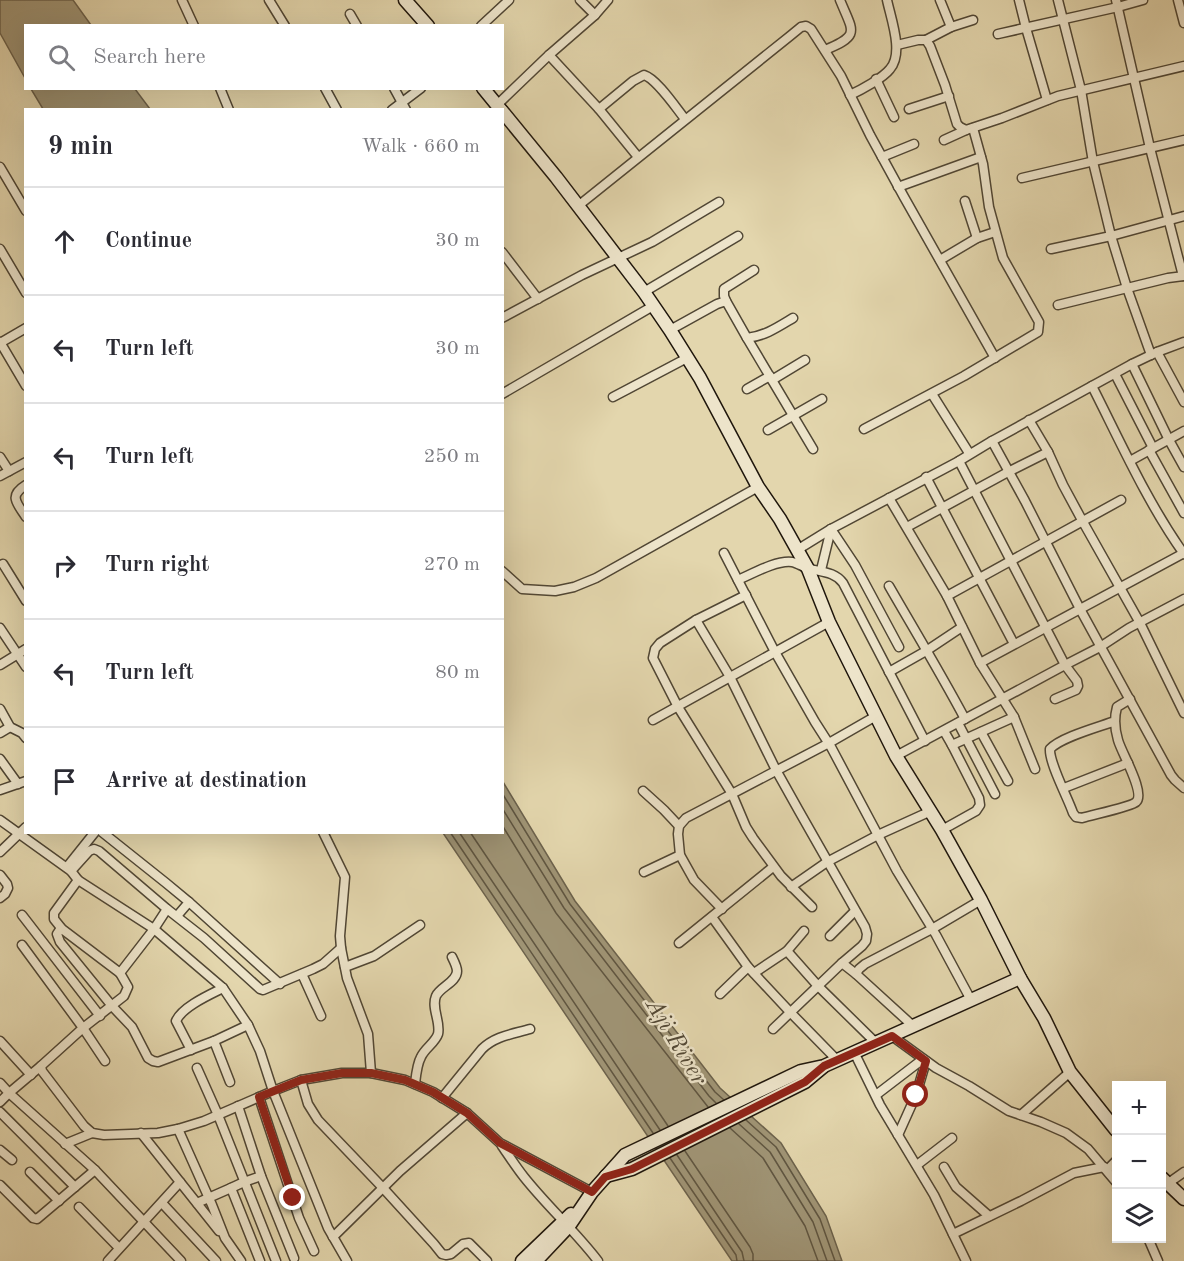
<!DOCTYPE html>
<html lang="en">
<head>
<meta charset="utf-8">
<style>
	body { margin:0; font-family:"Old Standard TT",serif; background:#f7f7f7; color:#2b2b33 }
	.controls { position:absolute; right:18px; bottom:18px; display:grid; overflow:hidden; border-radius:0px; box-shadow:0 6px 24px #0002 }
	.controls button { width:54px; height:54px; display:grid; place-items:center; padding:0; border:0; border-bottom:2px solid #e1e1e2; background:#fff; color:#2b2b33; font:30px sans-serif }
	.stop { position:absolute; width:18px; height:18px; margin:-14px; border:4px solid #8f2418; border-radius:50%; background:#fff }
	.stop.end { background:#8f2418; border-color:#fff; box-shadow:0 2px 6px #0008 }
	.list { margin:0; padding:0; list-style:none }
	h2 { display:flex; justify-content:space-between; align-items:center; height:78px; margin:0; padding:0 24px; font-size:26px }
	h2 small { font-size:20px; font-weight:400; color:#7c7c81 }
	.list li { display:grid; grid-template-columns:39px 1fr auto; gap:18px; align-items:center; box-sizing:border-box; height:108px; padding:0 24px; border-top:2px solid #e1e1e2 }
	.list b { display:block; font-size:22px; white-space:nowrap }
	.list em { font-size:20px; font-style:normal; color:#7c7c81 }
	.icon { flex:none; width:33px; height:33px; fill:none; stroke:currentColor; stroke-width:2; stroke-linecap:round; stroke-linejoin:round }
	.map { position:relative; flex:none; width:1184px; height:1261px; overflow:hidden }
	.search { position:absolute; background:#fff; box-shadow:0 6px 24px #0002; left:24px; top:24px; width:480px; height:66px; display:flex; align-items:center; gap:15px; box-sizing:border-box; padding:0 21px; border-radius:0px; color:#7c7c81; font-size:22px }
	.panel { position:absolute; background:#fff; box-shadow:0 6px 24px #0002; left:24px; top:108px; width:480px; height:726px; border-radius:0px }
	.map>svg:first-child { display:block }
	.water { fill:#a09576; stroke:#6c624c; stroke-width:1.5 }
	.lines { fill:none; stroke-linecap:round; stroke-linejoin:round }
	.shore { stroke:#605641; stroke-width:1.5 }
	.street-casing { stroke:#504634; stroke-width:11 }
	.secondary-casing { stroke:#1f160c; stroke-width:15 }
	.street { stroke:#ede4ca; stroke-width:8 }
	.secondary { stroke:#ede4ca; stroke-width:12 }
	.route { stroke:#8f2418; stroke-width:8 }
	.labels { text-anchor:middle; stroke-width:5; stroke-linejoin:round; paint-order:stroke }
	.water-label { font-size:24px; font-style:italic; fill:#534936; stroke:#ede4ca }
</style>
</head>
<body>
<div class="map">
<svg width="1184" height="1261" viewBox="0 0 1184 1261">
	<rect width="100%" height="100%" fill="#e3d6ad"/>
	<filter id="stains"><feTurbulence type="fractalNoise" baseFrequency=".00333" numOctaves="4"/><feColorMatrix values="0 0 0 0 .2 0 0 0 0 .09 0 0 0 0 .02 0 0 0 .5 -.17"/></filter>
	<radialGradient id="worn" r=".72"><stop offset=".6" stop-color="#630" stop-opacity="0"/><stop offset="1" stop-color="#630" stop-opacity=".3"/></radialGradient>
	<!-- water -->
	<g class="water">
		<polygon points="0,0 73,0 91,25 26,26 25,78 0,33"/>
		<polygon points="31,89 135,89 150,109 43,109"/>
		<polygon points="503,782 575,901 720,1088 781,1143 826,1216 842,1261 732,1261 443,833 502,832"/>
	</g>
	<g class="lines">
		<!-- shore -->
		<g class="shore">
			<polyline points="502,793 570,904 715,1092 724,1100"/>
			<polyline points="502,808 564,908 709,1096 716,1103"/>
			<polyline points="502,825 556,913 708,1107"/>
			<polyline points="450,832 653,1133"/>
			<polyline points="459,832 660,1130"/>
			<polyline points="470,832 668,1126"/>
			<polyline points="746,1120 776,1147 820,1219 835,1261"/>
			<polyline points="739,1124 770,1152 813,1222 827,1261"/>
			<polyline points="730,1128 763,1158 805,1226 818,1261"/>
			<polyline points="685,1151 750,1247 753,1254 753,1261"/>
			<polyline points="677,1155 742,1252 744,1261"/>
			<polyline points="670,1158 736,1255 737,1261"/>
		</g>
		<!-- street casing -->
		<g class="street-casing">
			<g id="street">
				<polyline points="182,0 194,26"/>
				<polyline points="269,0 285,26"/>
				<polyline points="580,0 595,15"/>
				<polyline points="1019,0 1026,28 1047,100"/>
				<polyline points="1058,0 1081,90 1093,162 1111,236 1127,288 1151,355"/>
				<polyline points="1116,0 1150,148 1183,276"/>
				<polyline points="1178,0 1184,23"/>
				<polyline points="350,14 357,26"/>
				<polyline points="481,26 509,0"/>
				<polyline points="951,27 973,20"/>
				<polyline points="998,34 1118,7 1143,0"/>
				<polyline points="926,40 951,27 940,0"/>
				<polyline points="897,45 918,40 926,40 930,46 945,85 957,124 960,127 966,130 1002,118 1058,96 1184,66"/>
				<path d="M 825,50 C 861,35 853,32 840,0"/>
				<polyline points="549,55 599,109 638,157"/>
				<polyline points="876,79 894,117"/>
				<polyline points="220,88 229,110"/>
				<polyline points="325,88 337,110"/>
				<polyline points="394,88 406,110"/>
				<path d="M 850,95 C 861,90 883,78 890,69 C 904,53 891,19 887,0"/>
				<polyline points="497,105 549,55 595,15 608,0"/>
				<path d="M 599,109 L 633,81 L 644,75 C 657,79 676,108 685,119"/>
				<polyline points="909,109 949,96"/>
				<polyline points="392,110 421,88"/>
				<polyline points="944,140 966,130"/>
				<polyline points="882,157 914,144"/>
				<polyline points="0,167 26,211"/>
				<polyline points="1022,178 1184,140"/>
				<polyline points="898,187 981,157"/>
				<polyline points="965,201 977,238"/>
				<polyline points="578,206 790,36 801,27 806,26 811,29 841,76 870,135 904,197 995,358"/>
				<polyline points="0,249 26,293"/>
				<polyline points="1051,249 1111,236 1184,216"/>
				<polyline points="502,252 538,299"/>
				<polyline points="940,260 977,238 995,232"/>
				<polyline points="644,292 738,236"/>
				<polyline points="726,301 724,296 724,289 754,270"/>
				<polyline points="1058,305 1168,278 1184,276"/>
				<polyline points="502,318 582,275 652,242 719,202"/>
				<path d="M 670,330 L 717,304 L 726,301 L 747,338 C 765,336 778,327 793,318"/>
				<polyline points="747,338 813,449"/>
				<polyline points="0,342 26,386"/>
				<polyline points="0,343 26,328"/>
				<polyline points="1157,352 1184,402"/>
				<polyline points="1132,364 1169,440 1184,467"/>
				<polyline points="1115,374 1153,448"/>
				<polyline points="772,380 805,360"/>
				<path d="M 1092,386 C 1121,443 1147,502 1184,554"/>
				<polyline points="747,389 770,376"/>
				<polyline points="502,394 653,306"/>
				<polyline points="932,394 969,453"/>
				<polyline points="613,397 687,358"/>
				<polyline points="1029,420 1048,452 1063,485 1083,522 1140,623 1184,713"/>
				<polyline points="864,429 964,376 1038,332 1039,322 1003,258 989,207 983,164 973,128"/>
				<polyline points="768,430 822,399"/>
				<polyline points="992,441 1025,501 1080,609 1171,775 1175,780 1184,788"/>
				<polyline points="1149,450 1184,513"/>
				<polyline points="0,457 9,471"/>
				<polyline points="959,461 1065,665 1077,681 1078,686 1076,690 1055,699"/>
				<polyline points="1130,461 1184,431"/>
				<polyline points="0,476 26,462"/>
				<polyline points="926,477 1014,644"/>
				<path d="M 26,485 C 8,496 17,503 26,517"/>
				<polyline points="889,498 947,596 980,663 1014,717 1035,769"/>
				<polyline points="907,527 1008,472 1048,452"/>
				<polyline points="831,529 855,565 899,647"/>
				<polyline points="797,550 831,529 959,461 992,441 1132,364 1157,352 1184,342"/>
				<polyline points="724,553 775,652 815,722 831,747 897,871 936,935 971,1000"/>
				<polyline points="3,564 26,601"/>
				<polyline points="821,570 831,529"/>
				<polyline points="502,571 522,589 555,591 574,587 596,578 758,487"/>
				<path d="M 738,580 C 752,574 776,560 792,562 C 798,563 804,568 810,569 C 822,572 835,572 843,583 L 925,741"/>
				<path d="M 889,586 C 915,631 941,674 965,719"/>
				<polyline points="746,595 696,620 660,643 655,649 653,658 678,707 732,794 746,827 753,838 781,876 812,907"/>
				<polyline points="947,596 1121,500"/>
				<polyline points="696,620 730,677 776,770 799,811 865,927 867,934 866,941 862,946 842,963 773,1029"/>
				<polyline points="0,628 26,667"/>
				<polyline points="980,663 1184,553"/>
				<polyline points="0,665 26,649"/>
				<polyline points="889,672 926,651 962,627"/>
				<polyline points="0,709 10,727 22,733 26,738"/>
				<polyline points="653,720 829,622"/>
				<path d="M 1115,721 C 1099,727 1061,737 1050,749 C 1049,763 1068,798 1073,813 L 1076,817 L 1082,818 C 1091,815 1131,807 1136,802 C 1146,793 1121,752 1118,740 C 1115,730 1114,718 1117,707 L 1130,699"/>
				<polyline points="958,723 995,794"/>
				<polyline points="981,732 1008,781"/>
				<polyline points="0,733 10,727"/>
				<polyline points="952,745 1014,717"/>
				<polyline points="896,756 1065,665 1100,647 1129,628 1184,599"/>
				<polyline points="0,759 18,784"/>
				<polyline points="1064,788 1128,763"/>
				<polyline points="0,790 26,781"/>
				<polyline points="643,791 664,810 679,826"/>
				<polyline points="0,820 71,871 78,880 154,929 223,988 248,1025 260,1051 273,1091 328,1228 347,1261"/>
				<polyline points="942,830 976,811 980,805 979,798 952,745 944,731"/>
				<polyline points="102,832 166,883 189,902 177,916"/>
				<polyline points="323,832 345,877 340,936 341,948 347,978 368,1034 371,1073"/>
				<polyline points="0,852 26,827"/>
				<polyline points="67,867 95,832"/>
				<polyline points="71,871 89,851 94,849 99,851 167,909 204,938 260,989 263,990 313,969 323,964 341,948"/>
				<polyline points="644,872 680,855"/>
				<polyline points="0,875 7,884 8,888 5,894 0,898"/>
				<polyline points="78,880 54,913 54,919 62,929 120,973"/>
				<polyline points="791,887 827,862 878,835 931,811"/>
				<polyline points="189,902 280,984"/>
				<polyline points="167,909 154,929 120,973 128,987 124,996 83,1028 41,1066 42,1071 84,1126 92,1133 104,1135 158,1133 178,1129 204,1121 273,1091 301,1080 342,1073 371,1073 405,1080 433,1092 467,1113 500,1143 592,1192"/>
				<polyline points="722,909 694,880 680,855 678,834 679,826 686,818 829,743 876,716"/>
				<polyline points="22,915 100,1016"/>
				<polyline points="712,917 748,967 790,1012 837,1060"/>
				<polyline points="61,928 57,934 60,942 112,1006 132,1027 148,1058 153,1061 158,1062 214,1041"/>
				<polyline points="830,936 855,911"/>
				<polyline points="679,943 773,867"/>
				<polyline points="22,945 83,1028 105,1061"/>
				<polyline points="787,951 818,986 876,1043"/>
				<polyline points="842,963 856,974"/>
				<polyline points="345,967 374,956 420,925"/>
				<polyline points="754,973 787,951 804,931"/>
				<polyline points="302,974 321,1016"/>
				<polyline points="720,994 748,967"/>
				<polyline points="913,1026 856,974 859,969 865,964 932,929 981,900"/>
				<polyline points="892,1036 936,1068 969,1086 1009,1111 1041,1122 1066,1133 1088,1149 1116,1182"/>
				<polyline points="0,1041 31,1075"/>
				<path d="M 191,1050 L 176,1021 C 182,1007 209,995 223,988"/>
				<polyline points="854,1052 880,1105 934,1195 966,1261"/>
				<polyline points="41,1066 9,1093 95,1170 181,1261"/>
				<polyline points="197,1068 218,1115 276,1261"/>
				<polyline points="301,1080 308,1104 318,1120 383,1188 434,1244 442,1254 446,1255 451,1254 463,1244 469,1243 487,1261"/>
				<polyline points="230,1082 214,1041 248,1025"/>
				<polyline points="0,1083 9,1093 0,1102"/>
				<path d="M 415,1084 C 416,1075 417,1064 421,1057 C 425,1048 435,1043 438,1034 C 441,1022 431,1008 436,996 C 440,987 457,982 457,971 C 457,967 454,961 452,957"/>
				<polyline points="876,1095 923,1059"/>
				<polyline points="259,1097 299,1218 314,1251"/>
				<path d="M 442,1098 L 482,1049 C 495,1036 513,1034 530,1029"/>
				<polyline points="238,1106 261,1176 294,1258"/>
				<polyline points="0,1112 75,1187"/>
				<polyline points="1021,1115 1070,1072"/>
				<polyline points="178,1129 212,1205 225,1238 241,1261"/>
				<polyline points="898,1135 916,1095 926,1061"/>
				<polyline points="65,1144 92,1133"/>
				<path d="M 502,1146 C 509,1156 516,1167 524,1177 C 547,1206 575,1231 598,1261"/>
				<polyline points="0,1150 12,1160"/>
				<polyline points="917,1165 952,1138"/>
				<polyline points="944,1167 956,1187 989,1216"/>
				<polyline points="1107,1170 1116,1161"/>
				<polyline points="30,1172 59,1201"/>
				<polyline points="180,1182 219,1231"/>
				<polyline points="1167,1184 1184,1172"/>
				<polyline points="0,1185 33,1218 37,1219 95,1170"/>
				<polyline points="162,1203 216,1261"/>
				<polyline points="197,1203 231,1188"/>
				<polyline points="79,1207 119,1248"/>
				<polyline points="953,1234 1021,1201 1074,1173 1104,1167"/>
				<polyline points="333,1237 400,1171 467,1113"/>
				<polyline points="1148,1238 1158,1261"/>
				<polyline points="108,1261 180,1182 141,1133"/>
				<polyline points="260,1261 231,1188 244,1182 261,1176"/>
			</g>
		</g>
		<!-- secondary casing -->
		<g class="secondary-casing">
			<g id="secondary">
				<polyline points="405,0 428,26"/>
				<polyline points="483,88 501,110"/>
				<polyline points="502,111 556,177 644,292 670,330 700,378 758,487 780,519 808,569 829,622 896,756 942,830 981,900 1020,978 1044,1018 1070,1072 1116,1130"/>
				<polyline points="606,1176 632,1169 805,1082 823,1067"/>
				<polyline points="1162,1178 1184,1199"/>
				<polyline points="522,1261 571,1214"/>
				<polyline points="536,1261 569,1226 592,1192 625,1155 801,1071 824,1066 1020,978"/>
			</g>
		</g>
		<!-- street -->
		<use href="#street" class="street"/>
		<!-- secondary -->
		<use href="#secondary" class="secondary"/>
	</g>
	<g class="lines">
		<!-- route -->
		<polyline class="route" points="293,1198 259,1097 301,1080 342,1073 371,1073 405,1080 433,1092 467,1113 500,1143 592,1192 605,1177 632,1169 805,1082 824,1066 892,1036 926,1061 916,1095"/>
	</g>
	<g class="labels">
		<!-- water labels -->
		<g class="water-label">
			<text transform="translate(677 1041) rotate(59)" y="8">Aji River</text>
		</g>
	</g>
	<rect width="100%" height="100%" filter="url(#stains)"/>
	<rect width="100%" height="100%" fill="url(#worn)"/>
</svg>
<div class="controls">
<button>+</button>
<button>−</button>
<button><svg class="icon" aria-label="layers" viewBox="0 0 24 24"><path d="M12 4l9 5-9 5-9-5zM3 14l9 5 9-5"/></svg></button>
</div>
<div class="stop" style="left:916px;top:1095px"></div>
<div class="stop end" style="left:293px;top:1198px"></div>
<div class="search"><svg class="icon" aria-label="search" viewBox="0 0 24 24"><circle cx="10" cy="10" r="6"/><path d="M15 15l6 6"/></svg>Search here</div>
<section class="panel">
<h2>9 min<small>Walk · 660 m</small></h2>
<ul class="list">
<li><svg class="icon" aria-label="ahead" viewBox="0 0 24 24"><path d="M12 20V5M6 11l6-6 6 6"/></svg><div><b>Continue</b></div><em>30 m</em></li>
<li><svg class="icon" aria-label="left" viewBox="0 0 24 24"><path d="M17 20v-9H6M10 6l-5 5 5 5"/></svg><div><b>Turn left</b></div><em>30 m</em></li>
<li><svg class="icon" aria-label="left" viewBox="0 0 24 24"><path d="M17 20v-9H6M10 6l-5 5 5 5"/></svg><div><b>Turn left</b></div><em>250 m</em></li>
<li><svg class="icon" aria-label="right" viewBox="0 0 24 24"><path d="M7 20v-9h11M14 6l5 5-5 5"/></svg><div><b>Turn right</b></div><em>270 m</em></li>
<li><svg class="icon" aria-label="left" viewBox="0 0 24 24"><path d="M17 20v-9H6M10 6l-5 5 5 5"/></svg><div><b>Turn left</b></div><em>80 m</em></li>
<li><svg class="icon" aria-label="arrive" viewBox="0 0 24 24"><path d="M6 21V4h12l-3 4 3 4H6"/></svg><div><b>Arrive at destination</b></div></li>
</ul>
</section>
</div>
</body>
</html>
